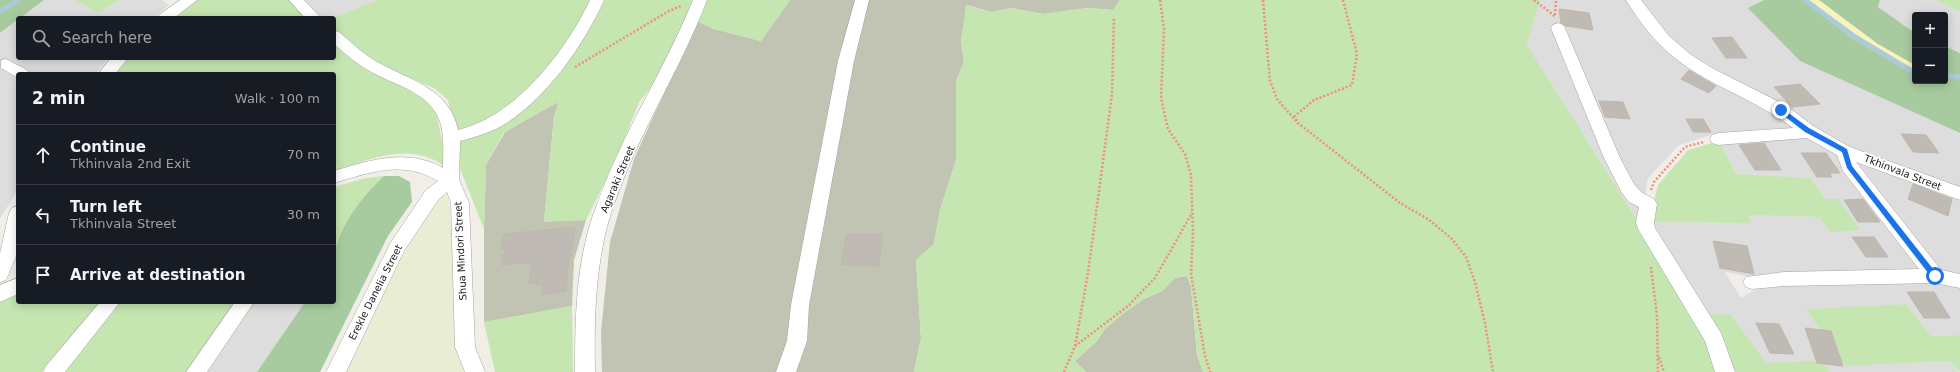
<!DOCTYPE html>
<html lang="en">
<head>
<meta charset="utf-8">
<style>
	body { margin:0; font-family:"DejaVu Sans",sans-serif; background:#242831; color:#f1f3f6 }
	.controls { position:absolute; right:12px; top:12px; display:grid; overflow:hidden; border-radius:4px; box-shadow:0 2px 10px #0003 }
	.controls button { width:36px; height:36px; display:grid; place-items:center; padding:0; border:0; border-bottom:1px solid #363941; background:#171b24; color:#f1f3f6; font:20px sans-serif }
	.stop { position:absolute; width:12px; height:12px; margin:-9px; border:3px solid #1a73e8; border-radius:50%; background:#fff }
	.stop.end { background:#1a73e8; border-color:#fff; box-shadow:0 1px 4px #0008 }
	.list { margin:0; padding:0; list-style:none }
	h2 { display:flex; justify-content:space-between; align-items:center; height:52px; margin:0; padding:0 16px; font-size:17px }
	h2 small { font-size:13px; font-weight:400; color:#9ea1a6 }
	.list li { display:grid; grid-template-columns:26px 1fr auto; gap:12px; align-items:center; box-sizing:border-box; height:60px; padding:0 16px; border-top:1px solid #363941 }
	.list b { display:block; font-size:15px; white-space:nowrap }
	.list p { margin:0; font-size:13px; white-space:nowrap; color:#9ea1a6 }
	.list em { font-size:13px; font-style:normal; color:#9ea1a6 }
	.icon { flex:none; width:22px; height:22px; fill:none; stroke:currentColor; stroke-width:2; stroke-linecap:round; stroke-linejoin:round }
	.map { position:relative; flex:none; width:1960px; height:372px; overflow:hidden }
	.search { position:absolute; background:#171b24; box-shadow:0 2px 10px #0003; left:16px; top:16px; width:320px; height:44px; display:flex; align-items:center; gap:10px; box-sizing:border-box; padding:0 14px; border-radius:4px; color:#9ea1a6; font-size:15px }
	.panel { position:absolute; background:#171b24; box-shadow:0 2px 10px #0003; left:16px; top:72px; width:320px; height:232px; border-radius:4px }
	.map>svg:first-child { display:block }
	.residential { fill:#dedddd }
	.construction { fill:#c2c4b3 }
	.farmland { fill:#e8edd4 }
	.grass { fill:#c5e5b1 }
	.forest { fill:#a7cb9f }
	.sand { fill:#f9f3bb }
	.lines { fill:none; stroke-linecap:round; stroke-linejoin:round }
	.stream { stroke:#abcada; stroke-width:5 }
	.building { fill:#c0bab4; stroke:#c0b6aa }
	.minor-casing { stroke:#a4a4a4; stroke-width:1 }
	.path { stroke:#ef9178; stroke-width:2.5; stroke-dasharray:2 2; stroke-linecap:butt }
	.minor { fill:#fff; fill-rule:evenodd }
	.route { fill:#1a73e8 }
	.labels { text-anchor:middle; stroke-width:4; stroke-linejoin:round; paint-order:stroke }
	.street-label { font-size:10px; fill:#202020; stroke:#fff }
</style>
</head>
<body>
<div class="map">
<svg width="1960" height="372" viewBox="0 0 1960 372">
	<rect width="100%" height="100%" fill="#f0eee7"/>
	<!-- residential -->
	<g class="residential">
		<polygon points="44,0 74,0 98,13 120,0 162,0 169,5 154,18 20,18"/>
		<polygon points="303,0 377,0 332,18 321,18"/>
		<polygon points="1540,0 1630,0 1662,42 1783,115 1796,131 1714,134 1679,145 1648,178 1645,195 1643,228 1527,45"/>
		<polygon points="1638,0 1764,0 1749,8 1800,61 1960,133 1960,191 1848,148 1706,68 1670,41"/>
		<polygon points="1880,0 1936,0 1960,12 1960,53 1945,46 1945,15 1915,15 1915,33 1878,7"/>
		<polygon points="18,20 18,58 108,58 95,74 18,74 18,189 0,219 0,33"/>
		<polygon points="1809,135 1836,151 1925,272 1757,278 1725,272 1741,298 1765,284 1925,280 1960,286 1960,335 1931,336 1906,304 1806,309 1845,366 1950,361 1959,372 1829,372 1823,360 1766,363 1731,314 1704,315 1649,222 1751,223 1749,215 1819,217 1830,232 1825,199 1811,178 1736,174 1719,141"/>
		<polygon points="1860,159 1960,199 1960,279 1940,273 1859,166"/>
		<polygon points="256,302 305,302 257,372 205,372"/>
	</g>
	<!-- construction -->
	<g class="construction">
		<polygon points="790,0 1120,0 1113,10 1088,8 1043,14 1011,8 992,12 967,5 961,41 964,62 956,81 956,160 940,210 934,244 916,260 921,338 914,372 602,372 601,332 610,242 634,159 697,21 714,29 761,41"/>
		<polygon points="559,101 554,117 544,221 586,220 574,260 572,306 484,322 484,229 486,165 505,132"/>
		<polygon points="1187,276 1191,287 1197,355 1203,372 1086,372 1075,361 1097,341 1104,330 1121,315 1144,299 1162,291 1175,278"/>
	</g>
	<!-- farmland -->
	<polygon class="farmland" points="443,193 448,198 451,227 457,346 463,372 342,372 426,212"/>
	<!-- grass -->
	<g class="grass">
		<polygon points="74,0 120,0 98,13"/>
		<polygon points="198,0 288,0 307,18 172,18"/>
		<polygon points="377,0 692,0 672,52 660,76 639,102 616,160 586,220 544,222 554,117 559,102 504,132 486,165 484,229 461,171 448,100 434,88 373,63 334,30 334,18 332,18"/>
		<polygon points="706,0 790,0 761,41 714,29 697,21"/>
		<polygon points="1120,0 1540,0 1527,45 1700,319 1722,372 1203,372 1197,355 1191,287 1187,276 1175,278 1162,291 1144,299 1121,315 1104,330 1097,341 1075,361 1086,372 914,372 921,338 916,260 934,244 940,210 956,160 956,81 964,62 961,41 966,5 992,12 1011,8 1043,14 1088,8 1113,10"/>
		<polygon points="1936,0 1960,0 1960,12"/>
		<path d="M 334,43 L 366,69 L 408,86 L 435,107 L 448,169 C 443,165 437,161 432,159 C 400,145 364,161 334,172 L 334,74 L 112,74 L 126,58 L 334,58 Z"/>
		<polygon points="1719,141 1736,174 1811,178 1825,199 1838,199 1860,230 1830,232 1819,217 1749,215 1751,223 1649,222 1658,185 1688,150"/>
		<polygon points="384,176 373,187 334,258 334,187 366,178"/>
		<polygon points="18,292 18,302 256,302 205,372 0,372 0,302"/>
		<polygon points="1906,304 1931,336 1960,335 1960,372 1950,361 1845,366 1806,309"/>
		<polygon points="572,306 573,372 495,372 484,322"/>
		<polygon points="1731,314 1766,363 1823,360 1829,372 1728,372 1704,315"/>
	</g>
	<!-- forest -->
	<g class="forest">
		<polygon points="0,0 44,0 0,33"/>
		<polygon points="1764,0 1880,0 1878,7 1915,33 1915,81 1945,81 1945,46 1960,53 1960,133 1800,61 1748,8"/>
		<path d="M 384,176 L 399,176 L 410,182 L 412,202 L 388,236 L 320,372 L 257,372 L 305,302 L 334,302 C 334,288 333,273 334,259 C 337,228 362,197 384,176 Z"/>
	</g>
	<!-- sand -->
	<polygon class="sand" points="1803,0 1819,0 1878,44 1915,65 1915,75 1852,38"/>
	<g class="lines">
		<!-- stream -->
		<g class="stream">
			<polyline points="1805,0 1855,37 1915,73"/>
			<polyline points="0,11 18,0"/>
			<polyline points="1945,76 1960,77"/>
		</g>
	</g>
	<!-- building -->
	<g class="building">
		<polygon points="1559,9 1589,13 1593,30 1566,26 1561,23"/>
		<polygon points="1732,37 1747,58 1726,58 1712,38"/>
		<polygon points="1689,70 1707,81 1716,86 1709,93 1681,79"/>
		<polygon points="1800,84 1820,104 1792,107 1774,87"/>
		<polygon points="1599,101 1623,102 1630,119 1605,117"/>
		<polygon points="1686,119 1703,119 1711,132 1693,132"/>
		<polygon points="1901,134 1926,135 1939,153 1913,152"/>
		<polygon points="1764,143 1781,170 1755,170 1739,145"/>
		<polygon points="1801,153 1826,153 1840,173 1829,173 1832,177 1817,177"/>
		<polygon points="1913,184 1952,199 1948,216 1908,199"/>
		<polygon points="1863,199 1880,222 1858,222 1844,200"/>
		<polygon points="575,227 571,256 569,256 566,291 542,295 543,285 536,285 537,282 529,283 532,262 502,265 505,248 501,249 504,234"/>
		<polygon points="846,234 882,234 879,266 842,265"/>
		<polygon points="1852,237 1874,237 1888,257 1866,257"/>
		<polygon points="1713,241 1747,246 1754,274 1720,268"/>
		<polygon points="1907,292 1934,292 1950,318 1924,318"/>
		<polygon points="1756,323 1779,324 1794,354 1770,353"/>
		<polygon points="1805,328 1831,331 1843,366 1817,363"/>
	</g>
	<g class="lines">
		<!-- minor casing -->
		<g class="minor-casing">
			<g id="minor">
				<polygon points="180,0 197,0 174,18 157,18 159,15"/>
				<polygon points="289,0 304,0 321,18 305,18"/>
				<path d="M 590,0 L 604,0 C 585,43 548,96 508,122 C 493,132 476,137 460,141 L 459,180 L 469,203 L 475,347 L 485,372 L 465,372 L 455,347 L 451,203 L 447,192 L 438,200 L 404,251 L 346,372 L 326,372 L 391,242 L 426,190 L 438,181 C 403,160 371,172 334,183 L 334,171 C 370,160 408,148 443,168 C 443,152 445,134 439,119 C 428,91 391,84 368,70 C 355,63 345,53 334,44 L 334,31 L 339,32 C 352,43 364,55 379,63 C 410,80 450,89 458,130 C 515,117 566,51 590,0 Z"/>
				<path d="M 693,0 L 707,0 C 680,71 637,135 613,207 C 595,260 594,317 595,372 L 575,372 C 575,317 576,259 596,207 C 621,135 664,71 693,0 Z"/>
				<polygon points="855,0 869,0 854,61 809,305 807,341 796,372 776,372 787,341 791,305 838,61"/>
				<path d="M 1626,0 L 1641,0 L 1669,36 L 1690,54 L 1712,68 L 1787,106 L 1813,126 L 1850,147 L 1960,187 L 1960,200 L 1856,162 L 1941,270 L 1960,274 L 1960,288 L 1935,283 L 1784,286 L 1752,289 L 1746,287 L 1743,282 L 1746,277 L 1784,272 L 1919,269 L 1843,171 L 1837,155 L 1807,138 L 1718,145 L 1712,143 L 1710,139 L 1712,135 L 1718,133 L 1793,128 C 1758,101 1715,88 1680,62 C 1658,46 1640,23 1626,0 Z"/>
				<polygon points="1558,23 1563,25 1565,28 1620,158 1634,184 1641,192 1654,199 1657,204 1654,222 1655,228 1721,333 1735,372 1715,372 1705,341 1638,229 1636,222 1639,207 1629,202 1622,193 1604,158 1551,28 1553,25"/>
				<polygon points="111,58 128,58 115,74 98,74"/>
				<polygon points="6,59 27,70 30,74 18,74 18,78 1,68 1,60"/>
				<polygon points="18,206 18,252 6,280 0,282 0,253 9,213 12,208"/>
				<polygon points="18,278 18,294 0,302 0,285"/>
				<polygon points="100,302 120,302 65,372 43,372 46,366"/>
				<polygon points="235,302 254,302 207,372 186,372"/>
			</g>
		</g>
		<!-- path -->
		<g class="path">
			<polyline points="1160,0 1164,29 1161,98 1168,129 1185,154 1191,175 1193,231 1191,274 1205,356 1210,372"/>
			<polyline points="1263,0 1270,81 1277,99 1296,121"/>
			<polyline points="1343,0 1357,54 1352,85 1314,100 1295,116 1298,123 1400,203 1428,219 1452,239 1466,257 1475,282 1485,323 1493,372"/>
			<polyline points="1534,0 1556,17"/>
			<polyline points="1555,15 1556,0"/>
			<polyline points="575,67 669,11 681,6"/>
			<polyline points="1651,190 1654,182 1685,147 1704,142"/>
			<polyline points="1651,267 1657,316 1658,372"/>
			<polyline points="1075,346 1088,273 1112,94 1114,17"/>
			<polyline points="1659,357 1664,372"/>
			<polyline points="1064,372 1075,346 1128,306 1155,278 1192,213"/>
		</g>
		<!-- minor -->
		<use href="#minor" class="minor"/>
	</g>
	<!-- route -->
	<polygon class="route" points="1779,109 1783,109 1809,128 1847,149 1852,166 1937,274 1937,278 1932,278 1847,168 1842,152 1805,132 1779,112"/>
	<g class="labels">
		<!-- street labels -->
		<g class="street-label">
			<text transform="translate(1903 172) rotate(21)" y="4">Tkhinvala Street</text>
			<text transform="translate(617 179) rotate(-67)" y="4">Agaraki Street</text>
			<text transform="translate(460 251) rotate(-93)" y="4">Shua Mindori Street</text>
			<text transform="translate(375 292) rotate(-63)" y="4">Erekle Danelia Street</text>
		</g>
	</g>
</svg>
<div class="controls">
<button>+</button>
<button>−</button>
</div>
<div class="stop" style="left:1935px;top:276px"></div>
<div class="stop end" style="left:1781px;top:110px"></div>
<div class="search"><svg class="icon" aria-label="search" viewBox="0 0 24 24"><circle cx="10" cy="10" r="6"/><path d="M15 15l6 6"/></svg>Search here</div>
<section class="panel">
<h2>2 min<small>Walk · 100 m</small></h2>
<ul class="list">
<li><svg class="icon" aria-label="ahead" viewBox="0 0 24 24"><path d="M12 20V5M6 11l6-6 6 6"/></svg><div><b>Continue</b><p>Tkhinvala 2nd Exit</p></div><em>70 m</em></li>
<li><svg class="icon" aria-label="left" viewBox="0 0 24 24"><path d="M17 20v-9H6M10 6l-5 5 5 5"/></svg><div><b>Turn left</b><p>Tkhinvala Street</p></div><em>30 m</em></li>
<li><svg class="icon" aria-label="arrive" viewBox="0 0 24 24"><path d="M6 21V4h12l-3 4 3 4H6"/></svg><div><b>Arrive at destination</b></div></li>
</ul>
</section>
</div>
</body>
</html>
